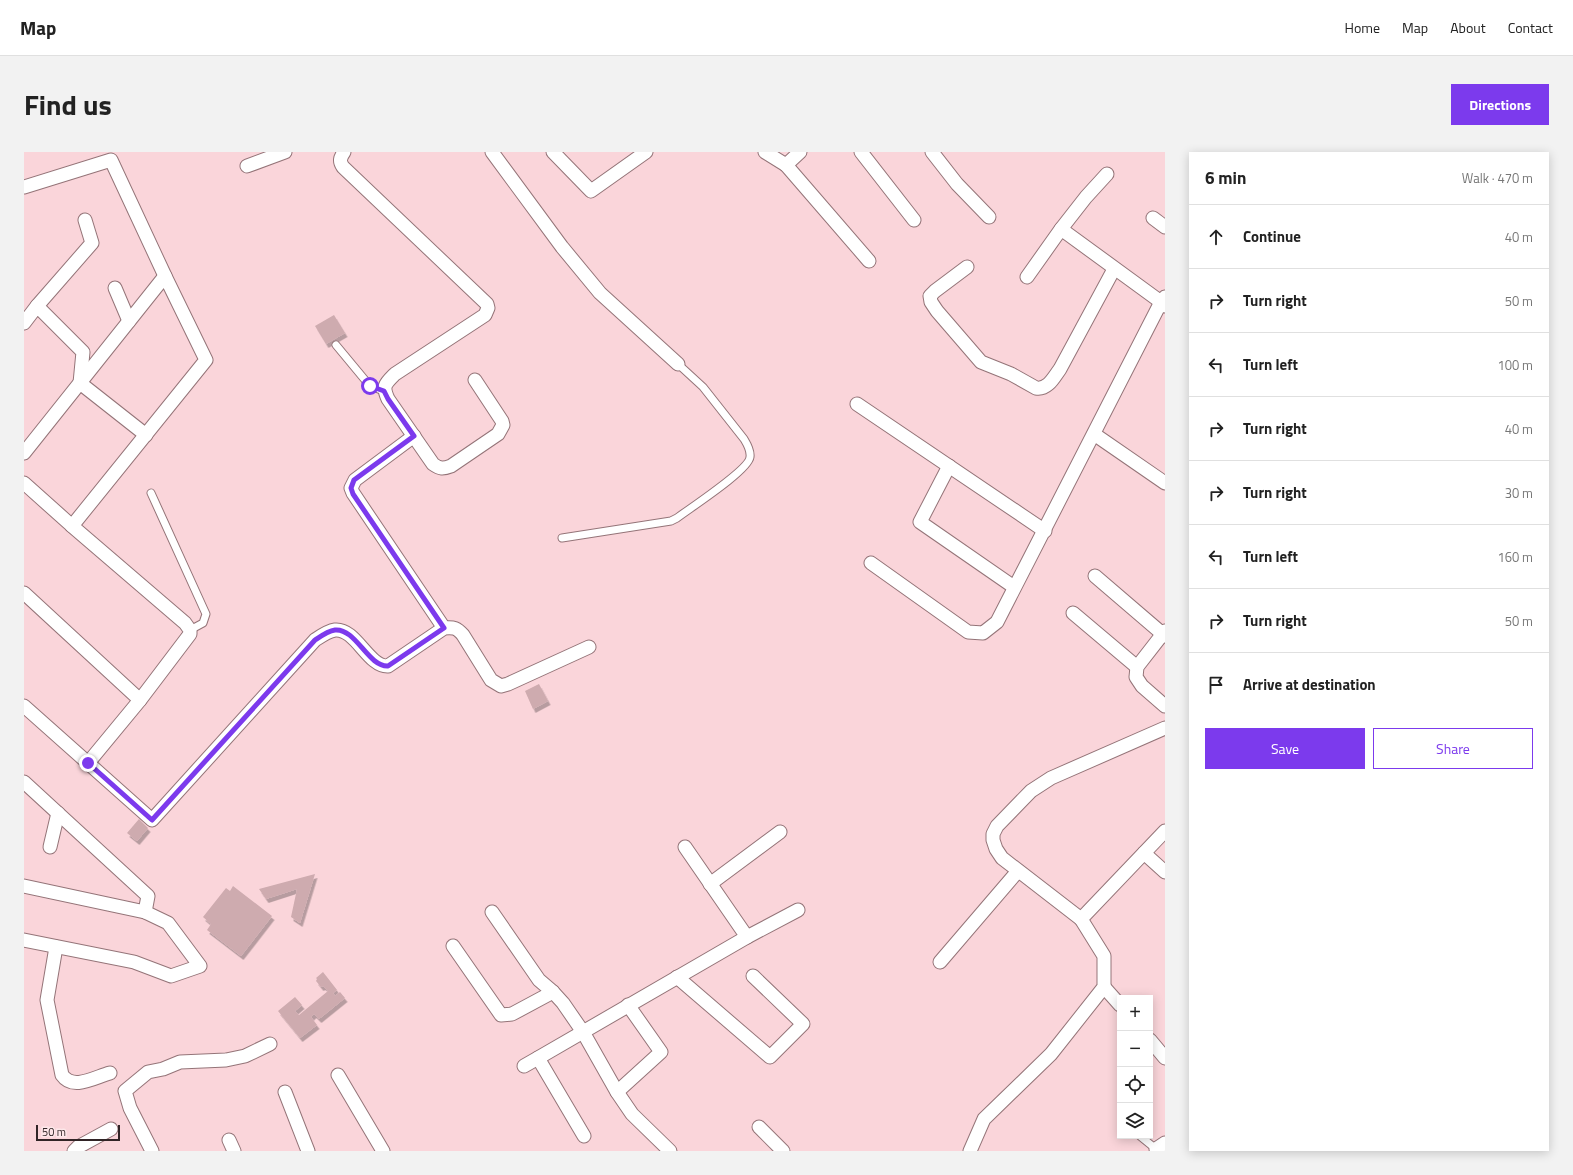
<!DOCTYPE html>
<html lang="en">
<head>
<meta charset="utf-8">
<style>
	body { margin:0; font-family:"Titillium Web",sans-serif; background:#f2f2f2; color:#222 }
	.controls { position:absolute; right:12px; bottom:12px; display:grid; overflow:hidden; border-radius:0px; box-shadow:0 2px 10px #0003 }
	.controls button { width:36px; height:36px; display:grid; place-items:center; padding:0; border:0; border-bottom:1px solid #e0e0e0; background:#fff; color:#222; font:20px sans-serif }
	.scale { position:absolute; left:12px; bottom:10px; width:84px; box-sizing:border-box; padding-left:4px; border:2px solid #312426; border-top:0; font-size:11px; line-height:14px; white-space:nowrap; color:#312426; -webkit-text-stroke:3px #fde7e9; paint-order:stroke }
	.stop { position:absolute; width:12px; height:12px; margin:-9px; border:3px solid #7c3aed; border-radius:50%; background:#fff }
	.stop.end { background:#7c3aed; border-color:#fff; box-shadow:0 1px 4px #0008 }
	.list { margin:0; padding:0; list-style:none }
	h2 { display:flex; justify-content:space-between; align-items:center; height:52px; margin:0; padding:0 16px; font-size:17px }
	h2 small { font-size:13px; font-weight:400; color:#767676 }
	.list li { display:grid; grid-template-columns:26px 1fr auto; gap:12px; align-items:center; box-sizing:border-box; height:64px; padding:0 16px; border-top:1px solid #e0e0e0 }
	.list b { display:block; font-size:15px; white-space:nowrap }
	.list em { font-size:13px; font-style:normal; color:#767676 }
	.actions { display:flex; gap:8px; padding:12px 16px }
	.actions a { flex:1; padding:9px 0; border:1px solid #7c3aed; border-radius:0px; text-align:center; font-size:14px; color:#7c3aed }
	.actions .main { background:#7c3aed; color:#fff }
	.icon { flex:none; width:22px; height:22px; fill:none; stroke:currentColor; stroke-width:2; stroke-linecap:round; stroke-linejoin:round }
	.map { position:relative; flex:none; width:1141px; height:999px; overflow:hidden; border-radius:0px }
	header { display:flex; align-items:center; gap:24px; box-sizing:border-box; height:56px; padding:0 20px; background:#fff; border-bottom:1px solid #e0e0e0 }
	header strong { font-size:19px }
	nav { display:flex; gap:22px; margin-inline-start:auto; font-size:14px }
	.intro { display:flex; align-items:center; justify-content:space-between; box-sizing:border-box; height:96px; padding:0 24px }
	h1 { margin:0; font-size:28px }
	.button { padding:10px 18px; border-radius:0px; background:#7c3aed; color:#fff; font-size:14px; font-weight:700 }
	main { display:flex; gap:24px; padding:0 24px }
	aside { flex:1; background:#fff; border-radius:0px; box-shadow:0 2px 10px #0003 }
	.map>svg:first-child { display:block }
	.building { fill:#ceabaf; filter:url(#shadow) }
	.lines { fill:none; stroke-linecap:round; stroke-linejoin:round }
	.service-casing { stroke:#947478; stroke-width:9 }
	.minor-casing { stroke:#947478; stroke-width:15 }
	.service { stroke:#fff; stroke-width:7 }
	.minor { stroke:#fff; stroke-width:13 }
	.route { stroke:#7c3aed; stroke-width:5 }
</style>
</head>
<body>
<header>
<strong>Map</strong>
<nav><a>Home</a><a>Map</a><a>About</a><a>Contact</a></nav>
</header>
<div class="intro"><h1>Find us</h1><a class="button">Directions</a></div>
<main>
<div class="map">
<svg width="1141" height="999" viewBox="0 0 1141 999">
	<defs>
		<filter id="shadow"><feDropShadow dx="2.5" dy="4" stdDeviation="0" flood-color="#0004"/></filter>
	</defs>
	<rect width="100%" height="100%" fill="#fad5da"/>
	<!-- building -->
	<g class="building">
		<polygon points="310,163 321,181 302,192 291,174"/>
		<polygon points="515,532 524,549 509,557 501,539"/>
		<polygon points="115,667 124,676 113,689 103,681"/>
		<polygon points="291,722 276,771 267,765 273,737 242,747 235,737"/>
		<polygon points="209,734 248,764 217,804 183,778 187,772 179,765 202,736 206,739"/>
		<polygon points="299,820 313,838 309,841 311,844 316,840 321,846 295,867 290,862 287,865 293,873 276,886 254,859 271,845 278,853 271,859 275,863 304,839 299,834 297,835 292,829 293,827 292,826"/>
	</g>
	<g class="lines">
		<!-- service casing -->
		<g class="service-casing">
			<g id="service">
				<polyline points="312,193 346,234 360,239"/>
				<polyline points="127,341 182,462 179,471 166,478"/>
				<path d="M 538,386 L 647,369 L 653,366 C 666,356 725,318 726,305 C 727,298 723,292 720,287 L 679,235 L 654,212"/>
				<polyline points="1116,984 1132,997"/>
			</g>
		</g>
		<!-- minor casing -->
		<g class="minor-casing">
			<g id="minor">
				<path d="M 320,0 C 316,6 315,9 319,15 L 463,152 L 464,156 L 461,163 L 371,222 C 361,232 358,234 364,247 L 409,312 C 416,317 419,317 427,314 L 474,282 L 479,273 L 478,269 L 451,228"/>
				<polyline points="468,0 538,95 576,141 654,212"/>
				<polyline points="529,0 567,39 622,0"/>
				<polyline points="741,0 762,13 776,0"/>
				<polyline points="837,0 890,68"/>
				<polyline points="908,0 933,32 965,65"/>
				<polyline points="762,13 845,109"/>
				<polyline points="223,14 261,0"/>
				<polyline points="0,35 87,8 141,124"/>
				<polyline points="1129,66 1141,75"/>
				<polyline points="1037,77 1062,45 1083,22"/>
				<path d="M 943,115 L 911,139 L 906,144 L 907,150 L 913,159 L 957,210 L 987,222 L 1012,236 C 1024,238 1030,225 1036,217 L 1090,117"/>
				<polyline points="1003,125 1037,77 1137,150 1141,145"/>
				<polyline points="91,136 105,169"/>
				<polyline points="13,154 68,91 61,68"/>
				<polyline points="0,171 13,154 59,200 56,231 122,283"/>
				<polyline points="833,252 1021,379"/>
				<polyline points="1070,282 1141,331"/>
				<polyline points="390,284 331,328 327,336 329,341 420,476"/>
				<polyline points="0,301 141,124 182,208 48,374 161,471 166,478 166,482 116,548 64,611"/>
				<polyline points="925,314 896,370 990,435"/>
				<polyline points="0,331 48,374"/>
				<polyline points="847,411 944,480 959,481 973,470 1137,150 1141,154"/>
				<polyline points="1071,424 1141,484"/>
				<polyline points="0,441 116,548"/>
				<polyline points="1049,461 1113,515"/>
				<polyline points="1141,479 1113,515 1112,525 1118,534 1141,554"/>
				<path d="M 0,554 L 128,668 L 291,488 C 297,484 304,479 311,478 C 332,476 344,515 364,514 L 420,476 C 430,475 433,476 439,483 L 467,528 L 477,534 L 484,532 L 565,495"/>
				<polyline points="0,630 124,744 121,760 0,734"/>
				<polyline points="26,695 34,661"/>
				<polyline points="1120,701 1141,720"/>
				<polyline points="686,732 756,680"/>
				<polyline points="468,760 515,828 529,840 539,851 559,880 593,940 608,962 646,999"/>
				<polyline points="1057,767 978,706 972,697 969,688 969,682 973,674 1007,639 1027,626 1141,576"/>
				<polyline points="723,785 774,758"/>
				<polyline points="0,788 110,810 147,824 176,814 144,771 121,760"/>
				<polyline points="429,794 477,863 488,862 529,840"/>
				<path d="M 32,795 L 23,848 L 38,923 C 49,939 71,925 86,921"/>
				<polyline points="916,810 994,719"/>
				<polyline points="653,825 746,905 779,872 729,824"/>
				<polyline points="1080,835 1096,853"/>
				<polyline points="1126,888 1141,906"/>
				<polyline points="500,914 514,906"/>
				<polyline points="314,923 359,999"/>
				<polyline points="261,940 284,999"/>
				<polyline points="593,940 637,900 604,853"/>
				<polyline points="735,975 759,999"/>
				<polyline points="560,984 514,906 723,785 661,695"/>
				<polyline points="205,988 210,999"/>
				<polyline points="50,999 54,995 87,977"/>
				<polyline points="128,999 106,956 101,939 124,920 139,917 156,910 202,908 221,904 246,892"/>
				<polyline points="946,999 960,967 1027,902 1080,835 1080,804 1057,767 1141,679"/>
				<polyline points="1133,999 1132,997 1141,991"/>
			</g>
		</g>
		<!-- service -->
		<use href="#service" class="service"/>
		<!-- minor -->
		<use href="#minor" class="minor"/>
	</g>
	<g class="lines">
		<!-- route -->
		<path class="route" d="M 64,611 L 128,668 L 291,488 C 297,484 304,479 311,478 C 332,476 344,515 364,514 L 420,476 L 329,342 L 327,336 L 330,328 L 390,284 L 364,247 L 360,239 L 346,234"/>
	</g>
</svg>
<div class="controls">
<button>+</button>
<button>−</button>
<button><svg class="icon" aria-label="locate" viewBox="0 0 24 24"><circle cx="12" cy="12" r="6"/><path d="M12 2v4M12 18v4M2 12h4M18 12h4"/></svg></button>
<button><svg class="icon" aria-label="layers" viewBox="0 0 24 24"><path d="M12 4l9 5-9 5-9-5zM3 14l9 5 9-5"/></svg></button>
</div>
<div class="scale">50 m</div>
<div class="stop" style="left:346px;top:234px"></div>
<div class="stop end" style="left:64px;top:611px"></div>
</div>
<aside>
<h2>6 min<small>Walk · 470 m</small></h2>
<ul class="list">
<li><svg class="icon" aria-label="ahead" viewBox="0 0 24 24"><path d="M12 20V5M6 11l6-6 6 6"/></svg><div><b>Continue</b></div><em>40 m</em></li>
<li><svg class="icon" aria-label="right" viewBox="0 0 24 24"><path d="M7 20v-9h11M14 6l5 5-5 5"/></svg><div><b>Turn right</b></div><em>50 m</em></li>
<li><svg class="icon" aria-label="left" viewBox="0 0 24 24"><path d="M17 20v-9H6M10 6l-5 5 5 5"/></svg><div><b>Turn left</b></div><em>100 m</em></li>
<li><svg class="icon" aria-label="right" viewBox="0 0 24 24"><path d="M7 20v-9h11M14 6l5 5-5 5"/></svg><div><b>Turn right</b></div><em>40 m</em></li>
<li><svg class="icon" aria-label="right" viewBox="0 0 24 24"><path d="M7 20v-9h11M14 6l5 5-5 5"/></svg><div><b>Turn right</b></div><em>30 m</em></li>
<li><svg class="icon" aria-label="left" viewBox="0 0 24 24"><path d="M17 20v-9H6M10 6l-5 5 5 5"/></svg><div><b>Turn left</b></div><em>160 m</em></li>
<li><svg class="icon" aria-label="right" viewBox="0 0 24 24"><path d="M7 20v-9h11M14 6l5 5-5 5"/></svg><div><b>Turn right</b></div><em>50 m</em></li>
<li><svg class="icon" aria-label="arrive" viewBox="0 0 24 24"><path d="M6 21V4h12l-3 4 3 4H6"/></svg><div><b>Arrive at destination</b></div></li>
</ul>
<div class="actions"><a class="main">Save</a><a>Share</a></div>
</aside>
</main>
</body>
</html>
